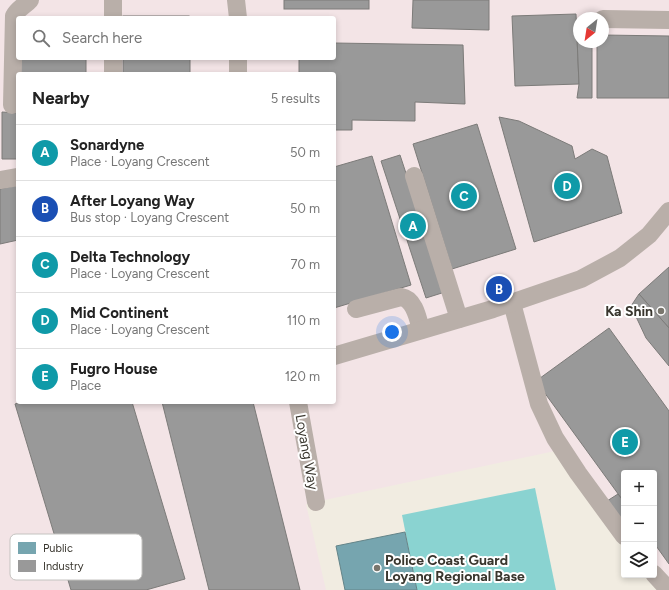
<!DOCTYPE html>
<html lang="en">
<head>
<meta charset="utf-8">
<style>
	body { margin:0; font-family:Figtree,sans-serif; background:#f2f2f2; color:#222 }
	.controls { position:absolute; right:12px; bottom:12px; display:grid; overflow:hidden; border-radius:4px; box-shadow:0 2px 6px #0003 }
	.controls button { width:36px; height:36px; display:grid; place-items:center; padding:0; border:0; border-bottom:1px solid #e0e0e0; background:#fff; color:#222; font:20px sans-serif }
	.compass { position:absolute; left:573px; top:12px; width:36px; height:36px; border-radius:50%; background:#fff; box-shadow:0 2px 6px #0003; rotate:210deg }
	.you { position:absolute; left:392px; top:332px; width:14px; height:14px; margin:-10px; border:3px solid #fff; border-radius:50%; background:#1a73e8; box-shadow:0 0 0 6px #1a73e833 }
	.badge { display:grid; place-items:center; width:26px; height:26px; border-radius:50%; background:#0f766e; color:#fff; font-size:13px; font-weight:700 }
	.pin { position:absolute; translate:-50% -50%; border:2px solid #fff; box-shadow:0 1px 4px #0006 }
	.list { margin:0; padding:0; list-style:none }
	h2 { display:flex; justify-content:space-between; align-items:center; height:52px; margin:0; padding:0 16px; font-size:17px }
	h2 small { font-size:13px; font-weight:400; color:#767676 }
	.list li { display:grid; grid-template-columns:26px 1fr auto; gap:12px; align-items:center; box-sizing:border-box; height:56px; padding:0 16px; border-top:1px solid #e0e0e0 }
	.list b { display:block; font-size:15px; white-space:nowrap }
	.list p { margin:0; font-size:13px; white-space:nowrap; color:#767676 }
	.list em { font-size:13px; font-style:normal; color:#767676 }
	.icon { flex:none; width:22px; height:22px; fill:none; stroke:currentColor; stroke-width:2; stroke-linecap:round; stroke-linejoin:round }
	.map { position:relative; flex:none; width:669px; height:590px; overflow:hidden }
	.search { position:absolute; background:#fff; box-shadow:0 2px 6px #0003; left:16px; top:16px; width:320px; height:44px; display:flex; align-items:center; gap:10px; box-sizing:border-box; padding:0 14px; border-radius:4px; color:#767676; font-size:15px }
	.panel { position:absolute; background:#fff; box-shadow:0 2px 6px #0003; left:16px; top:72px; width:320px; height:332px; border-radius:4px }
	.map>svg:first-child { display:block }
	.industrial { fill:#f3e4e6; fill-rule:evenodd }
	.water { fill:#8ad3d1 }
	.public { fill:#76a5af; stroke:#648488 }
	.industry { fill:#999; stroke:#7c7b79 }
	.lines { fill:none; stroke-linecap:round; stroke-linejoin:round }
	.minor { stroke:#b9afa9; stroke-width:18 }
	.poi-dot { fill:#79766d; stroke:#fff; stroke-width:1.5 }
	.labels { text-anchor:middle; stroke-width:4; stroke-linejoin:round; paint-order:stroke }
	.poi-label { font-size:14px; font-weight:bold; fill:#39362e; stroke:#fff; text-anchor:end }
	.street-label { font-size:14px; fill:#39362e; stroke:#fff }
	.key { fill:#fff; stroke:#c4c3c0; stroke-width:1 }
	.key-label { font-size:11px; fill:#39362e }
</style>
</head>
<body>
<div class="map">
<svg width="669" height="590" viewBox="0 0 669 590">
	<rect width="100%" height="100%" fill="#f1ece1"/>
	<!-- industrial -->
	<path class="industrial" d="M 0,0 L 669,0 L 669,578 L 654,562 L 654,473 L 624,473 L 624,528 L 555,451 L 306,504 L 326,590 L 0,590 ZM 18,18 L 334,18 L 334,58 L 18,58 ZM 579,18 L 603,18 L 603,42 L 579,42 ZM 18,74 L 334,74 L 334,402 L 18,402 Z"/>
	<!-- water -->
	<polygon class="water" points="535,488 556,590 417,590 402,515"/>
	<!-- public -->
	<polygon class="public" points="405,532 417,590 345,590 336,546"/>
	<!-- industry -->
	<g class="industry">
		<rect x="284" y="0" width="85" height="9"/>
		<polygon points="413,0 489,0 489,30 412,28"/>
		<polygon points="576,14 579,84 515,86 512,16"/>
		<rect x="123" y="16" width="66" height="2"/>
		<polygon points="603,35 669,36 669,98 597,98 597,42 603,42"/>
		<polygon points="577,37 579,37 579,42 592,42 592,98 577,98 579,84"/>
		<polygon points="334,43 463,45 465,104 415,102 415,121 352,120 352,130 334,130 334,74 299,74 299,58 334,58"/>
		<rect x="20" y="58" width="66" height="16"/>
		<rect x="123" y="58" width="67" height="16"/>
		<polygon points="2,112 18,113 17,159 2,159"/>
		<polygon points="499,117 519,121 572,146 575,159 592,149 607,156 622,213 534,242"/>
		<polygon points="477,124 516,249 452,269 413,144"/>
		<polygon points="400,155 445,292 426,298 381,161"/>
		<polygon points="372,156 411,285 334,308 334,167"/>
		<polygon points="18,185 18,240 0,244 0,189"/>
		<polygon points="669,267 669,328 639,294"/>
		<polygon points="639,294 669,328 669,366 646,338 631,306"/>
		<polygon points="609,328 669,411 669,564 654,543 654,473 624,473 624,502 536,381"/>
		<polygon points="22,402 132,402 185,579 146,590 71,590 15,404"/>
		<polygon points="162,402 253,402 300,590 209,590"/>
		<polygon points="618,494 624,502 624,524 607,501"/>
	</g>
	<g class="lines">
		<!-- minor -->
		<g class="minor">
			<polyline points="236,0 238,18"/>
			<polyline points="113,18 113,0"/>
			<polyline points="603,19 669,20"/>
			<polyline points="238,58 238,74"/>
			<polyline points="113,74 113,58"/>
			<path d="M 12,105 L 14,16 C 18,8 25,6 30,0"/>
			<polyline points="414,176 459,319"/>
			<polyline points="0,180 18,177"/>
			<polyline points="512,303 539,404 555,438 578,473 624,536"/>
			<path d="M 356,309 L 401,297 C 415,299 418,319 421,330"/>
			<polyline points="334,356 493,309 581,279 620,258 649,235 669,211"/>
			<polyline points="298,402 316,502"/>
			<polyline points="654,574 666,587 669,589"/>
		</g>
	</g>
	<!-- markers -->
	<g class="poi-dot">
		<circle cx="661" cy="311" r="4"/>
		<circle cx="377" cy="568" r="4"/>
	</g>
	<g class="labels">
		<!-- poi labels -->
		<g class="poi-label">
			<text x="653" y="316">Ka Shin</text>
			<text x="385" y="565" text-anchor="start">Police Coast Guard<tspan x="385" dy="16">Loyang Regional Base</tspan></text>
		</g>
		<!-- street labels -->
		<g class="street-label">
			<text transform="translate(307 452) rotate(80)" y="5">Loyang Way</text>
		</g>
	</g>
	<!-- legend -->
	<rect x="10" y="534" width="132" height="46" rx="6" class="key"/>
	<rect x="18" y="542" width="18" height="12" fill="#76a5af"/>
	<rect x="18" y="560" width="18" height="12" fill="#999"/>
	<g class="key-label">
		<text x="43" y="552">Public</text>
		<text x="43" y="570">Industry</text>
	</g>
</svg>
<div class="controls">
<button>+</button>
<button>−</button>
<button><svg class="icon" aria-label="layers" viewBox="0 0 24 24"><path d="M12 4l9 5-9 5-9-5zM3 14l9 5 9-5"/></svg></button>
</div>
<svg class="compass" viewBox="-18 -18 36 36"><path d="M0-13l5 13h-10z" fill="#e53935"/><path d="M0 13l5-13h-10z" fill="#767676"/></svg>
<div class="you"></div>
<div class="pin badge" style="left:413px;top:226px;background:#0f9aa8">A</div>
<div class="pin badge" style="left:499px;top:289px;background:#1a4fb4">B</div>
<div class="pin badge" style="left:464px;top:196px;background:#0f9aa8">C</div>
<div class="pin badge" style="left:567px;top:186px;background:#0f9aa8">D</div>
<div class="pin badge" style="left:625px;top:442px;background:#0f9aa8">E</div>
<div class="search"><svg class="icon" aria-label="search" viewBox="0 0 24 24"><circle cx="10" cy="10" r="6"/><path d="M15 15l6 6"/></svg>Search here</div>
<section class="panel">
<h2>Nearby<small>5 results</small></h2>
<ul class="list">
<li><span class="badge" style="background:#0f9aa8">A</span><div><b>Sonardyne</b><p>Place · Loyang Crescent</p></div><em>50 m</em></li>
<li><span class="badge" style="background:#1a4fb4">B</span><div><b>After Loyang Way</b><p>Bus stop · Loyang Crescent</p></div><em>50 m</em></li>
<li><span class="badge" style="background:#0f9aa8">C</span><div><b>Delta Technology</b><p>Place · Loyang Crescent</p></div><em>70 m</em></li>
<li><span class="badge" style="background:#0f9aa8">D</span><div><b>Mid Continent</b><p>Place · Loyang Crescent</p></div><em>110 m</em></li>
<li><span class="badge" style="background:#0f9aa8">E</span><div><b>Fugro House</b><p>Place</p></div><em>120 m</em></li>
</ul>
</section>
</div>
</body>
</html>
